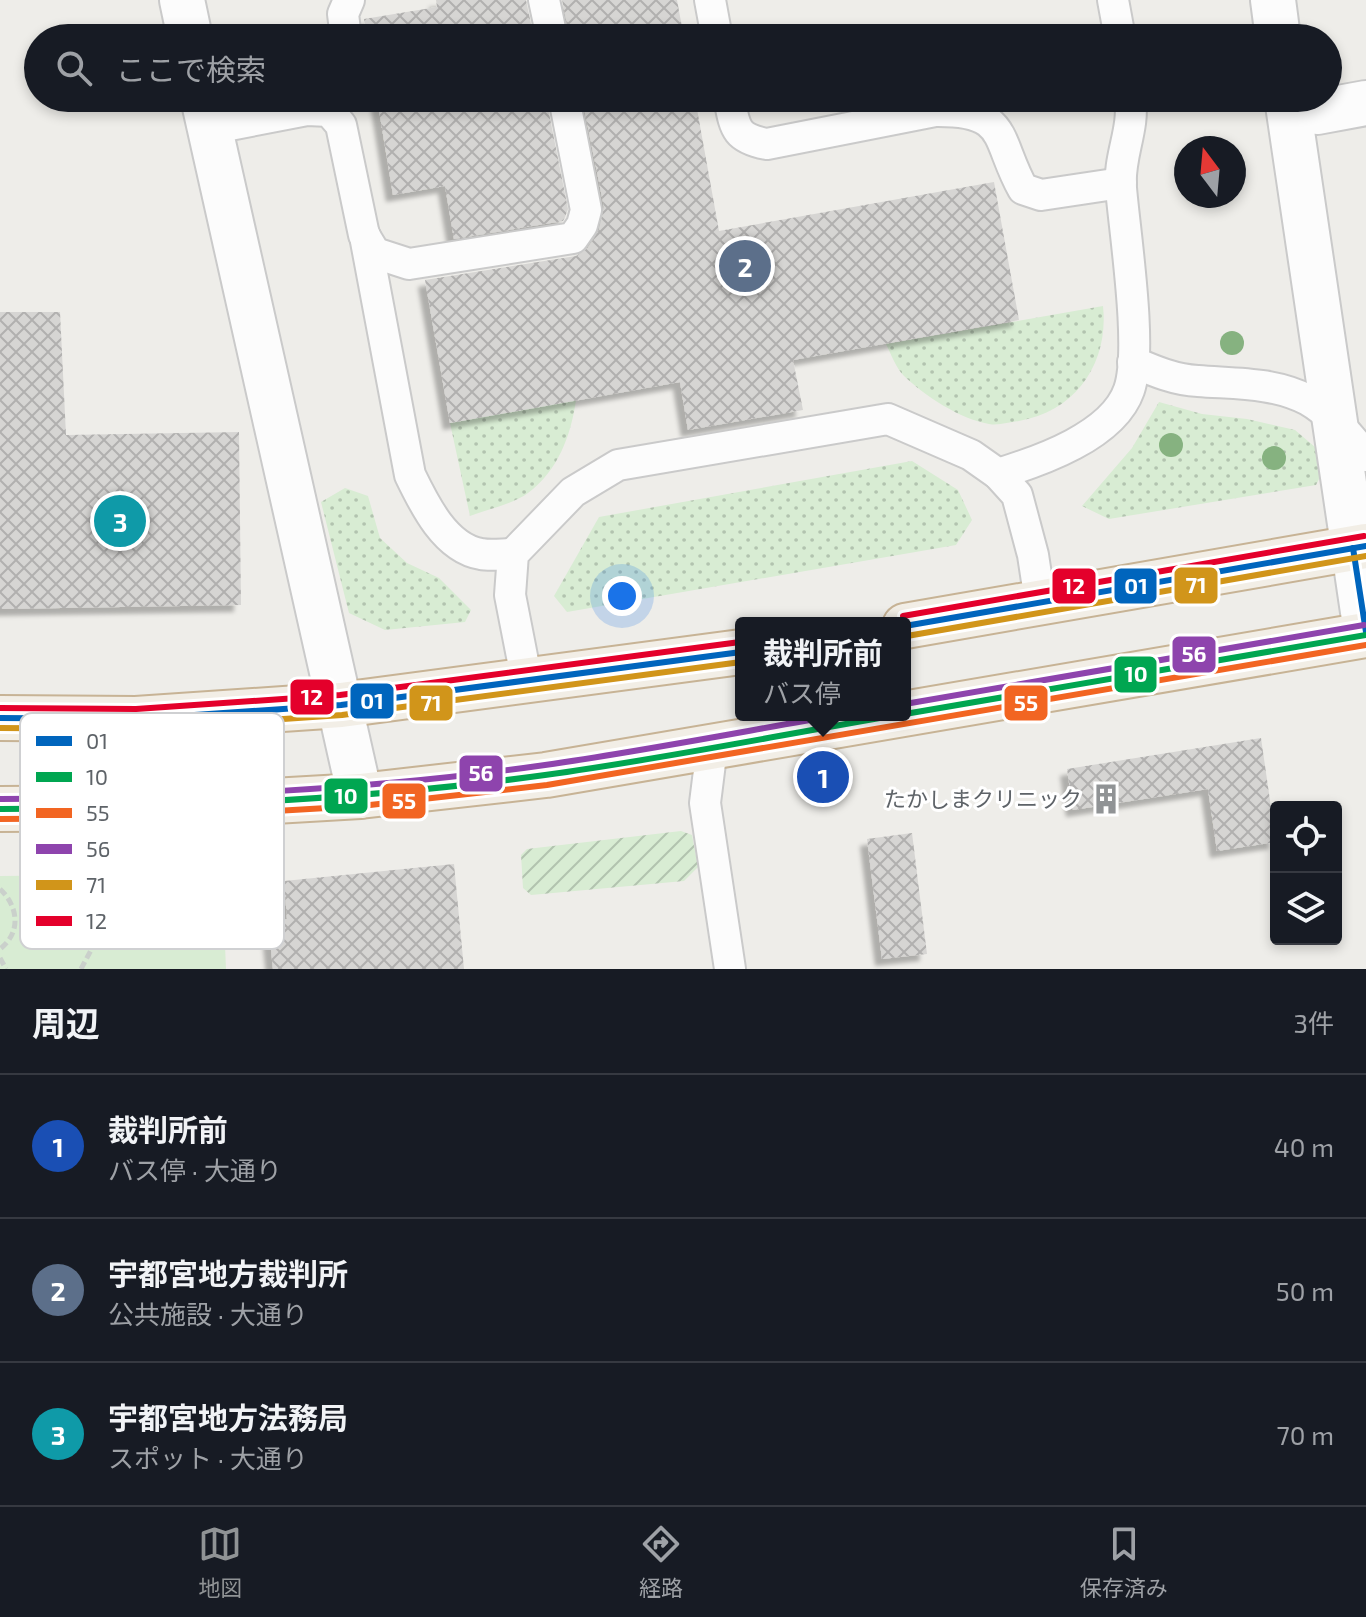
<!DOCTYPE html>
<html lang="ja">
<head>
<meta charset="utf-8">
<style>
	body { margin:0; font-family:"Exo 2","Noto Sans JP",sans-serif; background:#242831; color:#f1f3f6 }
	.controls { position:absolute; right:24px; bottom:24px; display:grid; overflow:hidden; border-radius:8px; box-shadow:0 4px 12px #0003 }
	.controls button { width:72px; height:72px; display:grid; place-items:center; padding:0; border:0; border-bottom:2px solid #363941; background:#171b24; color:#f1f3f6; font:40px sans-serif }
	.compass { position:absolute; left:1174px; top:136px; width:72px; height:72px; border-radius:50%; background:#171b24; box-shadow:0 4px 12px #0003; rotate:344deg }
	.you { position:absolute; left:622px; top:596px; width:28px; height:28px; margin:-20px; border:6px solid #fff; border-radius:50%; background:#1a73e8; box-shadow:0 0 0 12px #1a73e833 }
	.badge { display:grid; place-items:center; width:52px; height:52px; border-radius:50%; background:#909395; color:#fff; font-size:26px; font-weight:700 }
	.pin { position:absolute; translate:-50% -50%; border:4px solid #fff; box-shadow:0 2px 8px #0006 }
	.popup { position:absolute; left:735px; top:617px; width:176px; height:104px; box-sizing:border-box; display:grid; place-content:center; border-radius:8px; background:#171b24; filter:drop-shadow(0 2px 6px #0005); font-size:26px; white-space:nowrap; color:#9ea1a6 }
	.popup b { font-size:30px; color:#f1f3f6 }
	.popup::after { content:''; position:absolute; left:50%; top:100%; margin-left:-16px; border:16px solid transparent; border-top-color:#171b24 }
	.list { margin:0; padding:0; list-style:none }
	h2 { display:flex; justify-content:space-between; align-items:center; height:104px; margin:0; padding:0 32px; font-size:34px }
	h2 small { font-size:26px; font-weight:400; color:#9ea1a6 }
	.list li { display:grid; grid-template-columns:52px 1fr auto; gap:24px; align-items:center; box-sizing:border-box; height:144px; padding:0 32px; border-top:2px solid #363941 }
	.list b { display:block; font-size:30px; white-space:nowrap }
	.list p { margin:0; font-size:26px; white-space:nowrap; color:#9ea1a6 }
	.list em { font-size:26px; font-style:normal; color:#9ea1a6 }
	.icon { flex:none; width:44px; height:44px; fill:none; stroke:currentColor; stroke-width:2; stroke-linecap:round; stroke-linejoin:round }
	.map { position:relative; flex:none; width:1366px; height:969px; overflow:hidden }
	.search { position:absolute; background:#171b24; box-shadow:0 4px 12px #0003; left:24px; right:24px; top:24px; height:88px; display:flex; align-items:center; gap:20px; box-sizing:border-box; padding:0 28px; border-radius:44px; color:#9ea1a6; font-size:30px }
	.sheet { height:536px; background:#171b24 }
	nav { display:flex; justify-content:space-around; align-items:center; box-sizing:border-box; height:112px; border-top:2px solid #363941; background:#171b24; font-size:22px; color:#9ea1a6 }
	nav a { display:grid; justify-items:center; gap:4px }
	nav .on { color:#909395 }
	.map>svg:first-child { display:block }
	.grass { fill:url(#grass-dots) }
	.park { fill:#d8ecd3 }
	.garden { fill:url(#garden-furrows) }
	.building { fill:url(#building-cross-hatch); filter:url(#shadow) }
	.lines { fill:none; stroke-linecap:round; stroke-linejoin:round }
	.service-casing { stroke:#cacaca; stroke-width:34 }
	.minor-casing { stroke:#cacaca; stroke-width:48 }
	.tertiary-casing { stroke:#cacaca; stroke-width:48 }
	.trunk-casing { stroke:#c7b395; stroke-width:48 }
	.path { stroke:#cad0cb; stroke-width:5; stroke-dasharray:8 4; stroke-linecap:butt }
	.service { stroke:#fcfcfc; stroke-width:30 }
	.minor { stroke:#fcfcfc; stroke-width:44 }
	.tertiary { stroke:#fcfcfc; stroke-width:44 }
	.trunk { stroke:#f2eee6; stroke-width:44 }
	.bus-1-casing { stroke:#fff; stroke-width:12 }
	.bus-2-casing { stroke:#fff; stroke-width:12 }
	.bus-3-casing { stroke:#fff; stroke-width:12 }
	.bus-4-casing { stroke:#fff; stroke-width:12 }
	.bus-5-casing { stroke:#fff; stroke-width:12 }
	.bus-6-casing { stroke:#fff; stroke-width:12 }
	.bus-1 { stroke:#0065bd; stroke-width:6 }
	.bus-2 { stroke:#00a651; stroke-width:6 }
	.bus-3 { stroke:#f26522; stroke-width:6 }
	.bus-4 { stroke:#8e44ad; stroke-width:6 }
	.bus-5 { stroke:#d1951a; stroke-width:6 }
	.bus-6 { stroke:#e4002b; stroke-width:6 }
	.tree { fill:#86b280 }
	.labels { text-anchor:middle; stroke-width:6; stroke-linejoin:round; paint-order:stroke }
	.poi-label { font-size:22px; fill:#5e6368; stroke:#fff; text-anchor:end }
	.key { fill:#fff; stroke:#cfd0d2; stroke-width:2 }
	.key-label { font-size:22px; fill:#5e6368 }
	.line-badge { stroke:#fff; stroke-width:3 }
	.badge-label { font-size:22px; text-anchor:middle; font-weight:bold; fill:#fff }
</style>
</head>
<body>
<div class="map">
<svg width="1366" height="969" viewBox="0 0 1366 969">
	<defs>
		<pattern id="grass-dots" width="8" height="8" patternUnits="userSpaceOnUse" patternTransform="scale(2)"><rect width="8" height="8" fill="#d8ecd3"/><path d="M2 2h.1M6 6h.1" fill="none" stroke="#b2c3af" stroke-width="1.8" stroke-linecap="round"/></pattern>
		<pattern id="garden-furrows" width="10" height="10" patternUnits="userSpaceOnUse" patternTransform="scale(2)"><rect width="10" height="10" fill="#d8ecd3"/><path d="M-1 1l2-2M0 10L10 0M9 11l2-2" fill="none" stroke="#b2c3af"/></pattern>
		<pattern id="building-cross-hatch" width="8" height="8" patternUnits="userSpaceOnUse" patternTransform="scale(2)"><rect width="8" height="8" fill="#d6d5d3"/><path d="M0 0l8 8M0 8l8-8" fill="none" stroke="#b1b0af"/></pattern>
		<filter id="shadow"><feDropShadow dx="-7" dy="7" stdDeviation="2" flood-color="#0004"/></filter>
	</defs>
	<rect width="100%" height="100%" fill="#eeede9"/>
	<!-- grass -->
	<g class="grass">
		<path d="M 1103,306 C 1109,362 1077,411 1019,421 C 1010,422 998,426 989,424 C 960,419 925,396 904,376 C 896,368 891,354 886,344 Z"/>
		<path d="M 576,400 C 571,435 558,471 528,493 C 513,504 488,509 470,516 L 450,423 Z"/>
		<polygon points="1159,402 1202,414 1247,419 1295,430 1329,459 1316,485 1109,519 1082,506 1132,448"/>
		<polygon points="912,461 958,490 972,520 956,545 567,612 554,596 599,517"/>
		<polygon points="345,488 368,496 380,538 407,563 439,578 471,610 465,622 385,630 349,613 321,502"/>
	</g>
	<!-- park -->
	<polygon class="park" points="222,874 226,969 0,969 0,876"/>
	<!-- garden -->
	<polygon class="garden" points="681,831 692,835 698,867 684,881 531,895 523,888 521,855 527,849"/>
	<!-- building -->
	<g class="building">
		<polygon points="436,0 526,0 534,38 367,38 364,19 437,7"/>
		<polygon points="562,0 677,0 684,38 570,38"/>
		<polygon points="377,98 546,98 568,209 565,217 563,221 454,239 445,186 393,195"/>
		<polygon points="582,98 695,98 719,231 994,182 1019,320 793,360 803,410 688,430 680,382 450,423 425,280 576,256 588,248 599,230 604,207"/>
		<polygon points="0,312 60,312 66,435 239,432 241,605 0,609"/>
		<polygon points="1261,738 1276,842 1217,851 1208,789 1073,810 1067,769"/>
		<polygon points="912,833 927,954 882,959 867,839"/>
		<polygon points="454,864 464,969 273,969 268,921 287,919 284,881"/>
	</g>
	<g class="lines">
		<!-- service casing -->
		<g class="service-casing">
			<g id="service">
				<polyline points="544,0 552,38"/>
				<polyline points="710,0 717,38"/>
				<polyline points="1113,0 1120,38"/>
				<polyline points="346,38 343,14 349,0"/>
				<path d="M 729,98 C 735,128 735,138 767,144 L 935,111 C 1010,110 995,139 1023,189 L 1041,195 L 1121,183"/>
				<polyline points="204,104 234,98"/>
				<polyline points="209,129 307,110 329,111 341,125 364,235 375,253 409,264 573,238 582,225 586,210 564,98"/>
				<path d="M 365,236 L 410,475 C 424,504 445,548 481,554 C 491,556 503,554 513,554"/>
				<path d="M 1133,362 C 1154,371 1175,380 1198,381 C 1236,384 1273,382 1308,400 C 1331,413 1349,436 1366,456"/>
				<path d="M 998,474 C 1040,461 1113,436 1129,390 C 1143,350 1125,235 1121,188 C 1118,157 1135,129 1130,98"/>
				<polyline points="527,682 510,595 513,554 573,492 618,465 888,419 971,455 998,474 1017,495 1033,555 1040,601"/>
				<polyline points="712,747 705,803 730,969"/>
			</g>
		</g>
		<!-- minor casing -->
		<g class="minor-casing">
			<g id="minor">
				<polyline points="182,0 190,38"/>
				<polyline points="203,98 360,796"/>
				<polyline points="1317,112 1366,103"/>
			</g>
		</g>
		<!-- tertiary casing -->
		<g class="tertiary-casing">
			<g id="tertiary">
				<polyline points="1273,0 1278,38"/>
				<polyline points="1287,98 1366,632"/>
			</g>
		</g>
		<!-- trunk casing -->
		<g class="trunk-casing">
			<g id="trunk">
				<polyline points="905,626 1366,546"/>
				<polyline points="0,718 136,719 341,705 741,652"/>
				<polyline points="0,809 153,808 360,796 546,775 1366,635"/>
			</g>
		</g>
		<!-- path -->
		<g class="path">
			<path d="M 0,889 C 18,906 22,932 0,949"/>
			<polyline points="0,958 6,969"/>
			<polyline points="81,969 107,920 107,859"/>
		</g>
		<!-- service -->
		<use href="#service" class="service"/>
		<!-- minor -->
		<use href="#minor" class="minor"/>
		<!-- tertiary -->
		<use href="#tertiary" class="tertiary"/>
		<!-- trunk -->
		<use href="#trunk" class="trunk"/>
		<!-- bus-1 casing -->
		<g class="bus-1-casing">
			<g id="bus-1">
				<polyline points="1353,548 1366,632"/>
				<polyline points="905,626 1366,546"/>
				<polyline points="0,718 136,719 341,705 741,652"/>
			</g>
		</g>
		<!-- bus-2 casing -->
		<g class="bus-2-casing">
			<g id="bus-2">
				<polyline points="905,714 1366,635"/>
				<path d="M 0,809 C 182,808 364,800 545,775 C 663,759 780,735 897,715"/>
			</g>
		</g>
		<!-- bus-3 casing -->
		<g class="bus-3-casing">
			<polyline id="bus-3" points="0,819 154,818 361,806 547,785 1366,645"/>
		</g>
		<!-- bus-4 casing -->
		<g class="bus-4-casing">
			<g id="bus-4">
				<polyline points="905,704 1364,625"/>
				<path d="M 0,799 C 182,798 364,791 545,765 C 643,751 740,732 838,715"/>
			</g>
		</g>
		<!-- bus-5 casing -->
		<g class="bus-5-casing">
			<g id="bus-5">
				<polyline points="907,636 1366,556"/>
				<polyline points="0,728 137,729 342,715 741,662"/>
			</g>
		</g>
		<!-- bus-6 casing -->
		<g class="bus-6-casing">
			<g id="bus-6">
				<polyline points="903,616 1364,536"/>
				<polyline points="0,708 136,709 340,695 740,642"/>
			</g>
		</g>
		<!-- bus-1 -->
		<use href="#bus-1" class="bus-1"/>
		<!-- bus-2 -->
		<use href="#bus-2" class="bus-2"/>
		<!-- bus-3 -->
		<use href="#bus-3" class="bus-3"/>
		<!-- bus-4 -->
		<use href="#bus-4" class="bus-4"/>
		<!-- bus-5 -->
		<use href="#bus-5" class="bus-5"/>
		<!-- bus-6 -->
		<use href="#bus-6" class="bus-6"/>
	</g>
	<!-- trees -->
	<g class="tree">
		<circle cx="1232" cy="343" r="12"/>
		<circle cx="1171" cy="445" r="12"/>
		<circle cx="1274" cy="458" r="12"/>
	</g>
	<!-- icons -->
	<defs>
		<g id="building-bare" transform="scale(2.4)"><path d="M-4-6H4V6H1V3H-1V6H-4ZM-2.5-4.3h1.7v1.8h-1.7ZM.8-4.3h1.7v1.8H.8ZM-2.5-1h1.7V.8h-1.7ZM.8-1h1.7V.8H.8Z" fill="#909395" stroke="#fff" stroke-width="2.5" paint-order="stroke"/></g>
	</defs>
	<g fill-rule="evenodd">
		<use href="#building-bare" x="1106" y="799"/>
	</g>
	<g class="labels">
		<!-- poi labels -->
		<g class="poi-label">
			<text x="1082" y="807">たかしまクリニック</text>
		</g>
	</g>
	<!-- legend -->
	<rect x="20" y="713" width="264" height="236" rx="12" class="key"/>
	<rect x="36" y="736" width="36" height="10" fill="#0065bd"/>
	<rect x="36" y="772" width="36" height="10" fill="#00a651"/>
	<rect x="36" y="808" width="36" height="10" fill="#f26522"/>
	<rect x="36" y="844" width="36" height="10" fill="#8e44ad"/>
	<rect x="36" y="880" width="36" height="10" fill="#d1951a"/>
	<rect x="36" y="916" width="36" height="10" fill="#e4002b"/>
	<g class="key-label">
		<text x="86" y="749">01</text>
		<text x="86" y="785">10</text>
		<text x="86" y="821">55</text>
		<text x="86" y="857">56</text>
		<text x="86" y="893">71</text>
		<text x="86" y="929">12</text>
	</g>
	<g class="line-badge">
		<rect x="1173" y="566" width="46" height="39" rx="8" fill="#d1951a"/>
		<rect x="1113" y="567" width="45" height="38" rx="8" fill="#0065bd"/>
		<rect x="1051" y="567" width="46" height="38" rx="8" fill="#e4002b"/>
		<rect x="1171" y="635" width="46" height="39" rx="8" fill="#8e44ad"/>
		<rect x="1113" y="655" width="45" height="39" rx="8" fill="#00a651"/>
		<rect x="289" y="678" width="46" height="38" rx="8" fill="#e4002b"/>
		<rect x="349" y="682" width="46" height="38" rx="8" fill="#0065bd"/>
		<rect x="1003" y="684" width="46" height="38" rx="8" fill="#f26522"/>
		<rect x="408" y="684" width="46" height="38" rx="8" fill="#d1951a"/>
		<rect x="458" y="754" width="46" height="39" rx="8" fill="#8e44ad"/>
		<rect x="323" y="777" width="46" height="38" rx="8" fill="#00a651"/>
		<rect x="381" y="782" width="46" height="38" rx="8" fill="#f26522"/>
	</g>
	<g class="badge-label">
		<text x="1196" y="593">71</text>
		<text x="1136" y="594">01</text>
		<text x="1074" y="594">12</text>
		<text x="1194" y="662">56</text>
		<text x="1136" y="682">10</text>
		<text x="312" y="705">12</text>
		<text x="372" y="709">01</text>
		<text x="1026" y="711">55</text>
		<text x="431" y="711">71</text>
		<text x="481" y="781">56</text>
		<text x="346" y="804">10</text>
		<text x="404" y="809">55</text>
	</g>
</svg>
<div class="controls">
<button><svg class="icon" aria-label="locate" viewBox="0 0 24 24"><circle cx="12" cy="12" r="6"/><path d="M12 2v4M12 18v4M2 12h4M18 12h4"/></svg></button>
<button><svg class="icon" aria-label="layers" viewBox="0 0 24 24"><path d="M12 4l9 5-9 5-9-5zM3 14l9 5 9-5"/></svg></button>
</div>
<svg class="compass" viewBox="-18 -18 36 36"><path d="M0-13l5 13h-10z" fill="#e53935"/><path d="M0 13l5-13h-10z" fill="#9ea1a6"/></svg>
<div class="you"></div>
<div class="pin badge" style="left:823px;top:777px;background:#1a4fb4">1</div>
<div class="popup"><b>裁判所前</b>バス停</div>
<div class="pin badge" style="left:745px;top:266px;background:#5c6f8a">2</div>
<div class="pin badge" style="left:120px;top:521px;background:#0f9aa8">3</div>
<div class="search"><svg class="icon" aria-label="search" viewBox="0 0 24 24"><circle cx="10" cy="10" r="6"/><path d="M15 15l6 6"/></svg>ここで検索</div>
</div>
<section class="sheet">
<h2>周辺<small>3件</small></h2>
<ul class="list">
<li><span class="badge" style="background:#1a4fb4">1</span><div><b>裁判所前</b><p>バス停 · 大通り</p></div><em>40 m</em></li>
<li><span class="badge" style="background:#5c6f8a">2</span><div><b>宇都宮地方裁判所</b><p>公共施設 · 大通り</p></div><em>50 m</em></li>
<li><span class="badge" style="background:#0f9aa8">3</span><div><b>宇都宮地方法務局</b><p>スポット · 大通り</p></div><em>70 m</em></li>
</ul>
</section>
<nav>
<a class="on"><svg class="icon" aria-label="map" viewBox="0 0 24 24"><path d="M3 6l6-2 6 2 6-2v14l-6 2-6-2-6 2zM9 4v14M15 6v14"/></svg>地図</a>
<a><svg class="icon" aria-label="directions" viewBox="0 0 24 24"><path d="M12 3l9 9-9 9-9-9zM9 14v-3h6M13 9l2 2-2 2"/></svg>経路</a>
<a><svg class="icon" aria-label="saved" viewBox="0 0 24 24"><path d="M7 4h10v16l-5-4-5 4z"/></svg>保存済み</a>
</nav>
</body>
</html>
